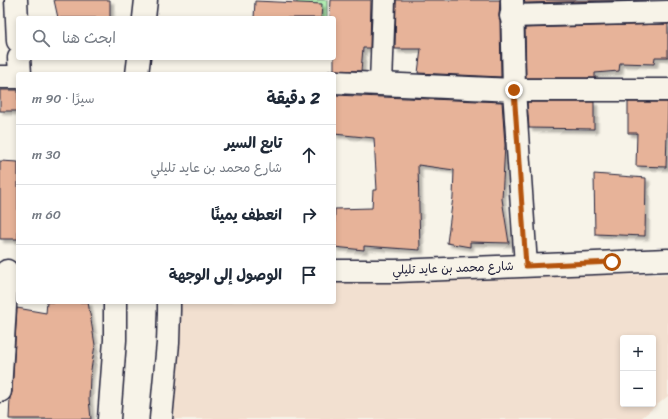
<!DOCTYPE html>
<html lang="ar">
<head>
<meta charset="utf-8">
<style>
	body { margin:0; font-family:Sriracha,"Playpen Sans Arabic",sans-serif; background:#f2f2f3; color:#1f2937; direction:rtl }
	.controls { position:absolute; right:12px; bottom:12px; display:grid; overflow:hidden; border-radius:4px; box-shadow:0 2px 6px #0003 }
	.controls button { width:36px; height:36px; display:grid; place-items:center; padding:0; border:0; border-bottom:1px solid #e0e1e3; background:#fff; color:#1f2937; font:20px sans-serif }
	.stop { position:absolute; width:12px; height:12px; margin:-9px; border:3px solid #b45309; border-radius:50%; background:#fff }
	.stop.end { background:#b45309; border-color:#fff; box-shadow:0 1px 4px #0008 }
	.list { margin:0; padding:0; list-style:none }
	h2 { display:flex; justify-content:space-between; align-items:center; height:52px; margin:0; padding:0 16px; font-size:17px }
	h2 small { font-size:13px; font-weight:400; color:#747a83 }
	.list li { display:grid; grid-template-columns:26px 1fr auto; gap:12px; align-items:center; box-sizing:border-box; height:60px; padding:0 16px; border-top:1px solid #e0e1e3 }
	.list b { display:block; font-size:15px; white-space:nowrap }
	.list p { margin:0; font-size:13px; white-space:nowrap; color:#747a83 }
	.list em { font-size:13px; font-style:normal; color:#747a83 }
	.icon { flex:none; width:22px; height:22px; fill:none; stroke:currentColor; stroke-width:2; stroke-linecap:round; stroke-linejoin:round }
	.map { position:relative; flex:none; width:668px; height:419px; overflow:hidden; direction:ltr }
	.search { position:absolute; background:#fff; box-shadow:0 2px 6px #0003; left:16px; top:16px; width:320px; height:44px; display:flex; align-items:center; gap:10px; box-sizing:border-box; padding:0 14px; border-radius:4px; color:#747a83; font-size:15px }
	.panel { position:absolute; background:#fff; box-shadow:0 2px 6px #0003; left:16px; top:72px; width:320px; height:232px; border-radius:4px; direction:rtl }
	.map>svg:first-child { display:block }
	.built { fill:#f2e0d0; fill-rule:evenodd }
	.green { fill:#b1ecb1; stroke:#6a8776 }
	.building { fill:#e7b399; stroke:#22223b; filter:url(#shadow) }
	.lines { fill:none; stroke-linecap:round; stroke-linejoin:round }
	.minor-casing { stroke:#22223b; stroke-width:25 }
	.minor { stroke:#f7f3e8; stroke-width:22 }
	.route { stroke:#b45309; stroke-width:5 }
	.labels { text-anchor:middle; stroke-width:3; stroke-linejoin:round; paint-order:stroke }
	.street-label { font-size:12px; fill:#22223b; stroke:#f7f3e8 }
</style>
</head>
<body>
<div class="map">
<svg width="668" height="419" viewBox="0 0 668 419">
	<defs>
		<filter id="shadow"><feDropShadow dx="3.5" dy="3.5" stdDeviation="1" flood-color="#0004"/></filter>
	</defs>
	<rect width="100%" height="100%" fill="#f7f3e8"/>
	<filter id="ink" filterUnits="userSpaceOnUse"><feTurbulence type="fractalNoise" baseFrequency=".025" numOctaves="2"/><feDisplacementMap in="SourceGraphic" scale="8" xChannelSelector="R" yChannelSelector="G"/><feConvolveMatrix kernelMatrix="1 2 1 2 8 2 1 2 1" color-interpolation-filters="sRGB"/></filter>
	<g filter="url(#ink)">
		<!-- built -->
		<path class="built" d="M 668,274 L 668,396 L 640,419 L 174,419 L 180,302 L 334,302 L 334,279 ZM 623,338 L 653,338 L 653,404 L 623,404 Z"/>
		<!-- green -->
		<polygon class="green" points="297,0 327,0 327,18 296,18"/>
		<!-- building -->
		<g class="building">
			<polygon points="54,0 110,0 110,18 58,18"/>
			<polygon points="331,0 371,0 370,48 363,48 361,71 334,70 334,18 330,18"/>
			<polygon points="396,0 500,0 499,16 500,21 501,77 418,73 421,49 395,49"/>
			<polygon points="524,0 648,0 525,3"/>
			<polygon points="255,1 322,4 321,18 254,18"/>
			<polygon points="668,24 668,57 655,57 654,64 620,63 619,71 595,73 595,78 526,78 525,28"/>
			<rect x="0" y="90" width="18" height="21"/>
			<polygon points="334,95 502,102 505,145 502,199 509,243 470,242 470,247 447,243 453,197 454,170 418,165 420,250 364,246 364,250 334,247 335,209 372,208 373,190 377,190 374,138 334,134"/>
			<polygon points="527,102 594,102 594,129 529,128"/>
			<polygon points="628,102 668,102 666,167 636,166 637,133 628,133"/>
			<polygon points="0,161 18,162 18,239 0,239"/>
			<polygon points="594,174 646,178 645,236 595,234"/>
			<polygon points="47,302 88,302 95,345 90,376 89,399 91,419 9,419 10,398 12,392 17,308 46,313"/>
		</g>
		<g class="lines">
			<!-- minor casing -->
			<g class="minor-casing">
				<g id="minor">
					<polyline points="16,0 18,41"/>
					<polyline points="512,0 514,90 526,265"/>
					<polyline points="511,16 668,12"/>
					<polyline points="144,18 146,0"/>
					<polyline points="19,58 20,74"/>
					<polyline points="137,74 139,58"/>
					<polyline points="0,77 18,77"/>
					<polyline points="334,82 514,90 668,90"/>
					<polyline points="381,84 384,0"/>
					<polyline points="334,271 396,271 668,260"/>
					<polyline points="0,391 7,271"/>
					<polyline points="109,419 115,340 115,302"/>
					<polyline points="161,419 168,343 169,310 169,302"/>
				</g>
			</g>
			<!-- minor -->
			<use href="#minor" class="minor"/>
		</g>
	</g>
	<g class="lines" filter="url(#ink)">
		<!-- route -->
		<polyline class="route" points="514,90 526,266 612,262"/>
	</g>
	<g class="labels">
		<!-- street labels -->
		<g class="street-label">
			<text transform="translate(453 268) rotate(-2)" y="4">شارع محمد بن عايد تليلي</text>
		</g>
	</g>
</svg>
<div class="controls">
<button>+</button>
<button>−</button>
</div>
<div class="stop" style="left:612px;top:262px"></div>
<div class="stop end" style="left:514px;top:90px"></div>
<div class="search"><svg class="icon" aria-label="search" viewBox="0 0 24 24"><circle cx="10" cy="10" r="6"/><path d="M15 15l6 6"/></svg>ابحث هنا</div>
<section class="panel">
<h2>2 دقيقة<small>سيرًا · 90 m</small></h2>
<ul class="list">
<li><svg class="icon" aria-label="ahead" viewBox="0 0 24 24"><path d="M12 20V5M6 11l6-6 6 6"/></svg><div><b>تابع السير</b><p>شارع محمد بن عايد تليلي</p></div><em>30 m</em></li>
<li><svg class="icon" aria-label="right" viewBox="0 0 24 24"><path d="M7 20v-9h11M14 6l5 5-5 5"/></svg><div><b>انعطف يمينًا</b></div><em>60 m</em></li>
<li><svg class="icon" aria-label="arrive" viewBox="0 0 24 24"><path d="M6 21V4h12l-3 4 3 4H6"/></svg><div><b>الوصول إلى الوجهة</b></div></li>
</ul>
</section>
</div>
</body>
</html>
